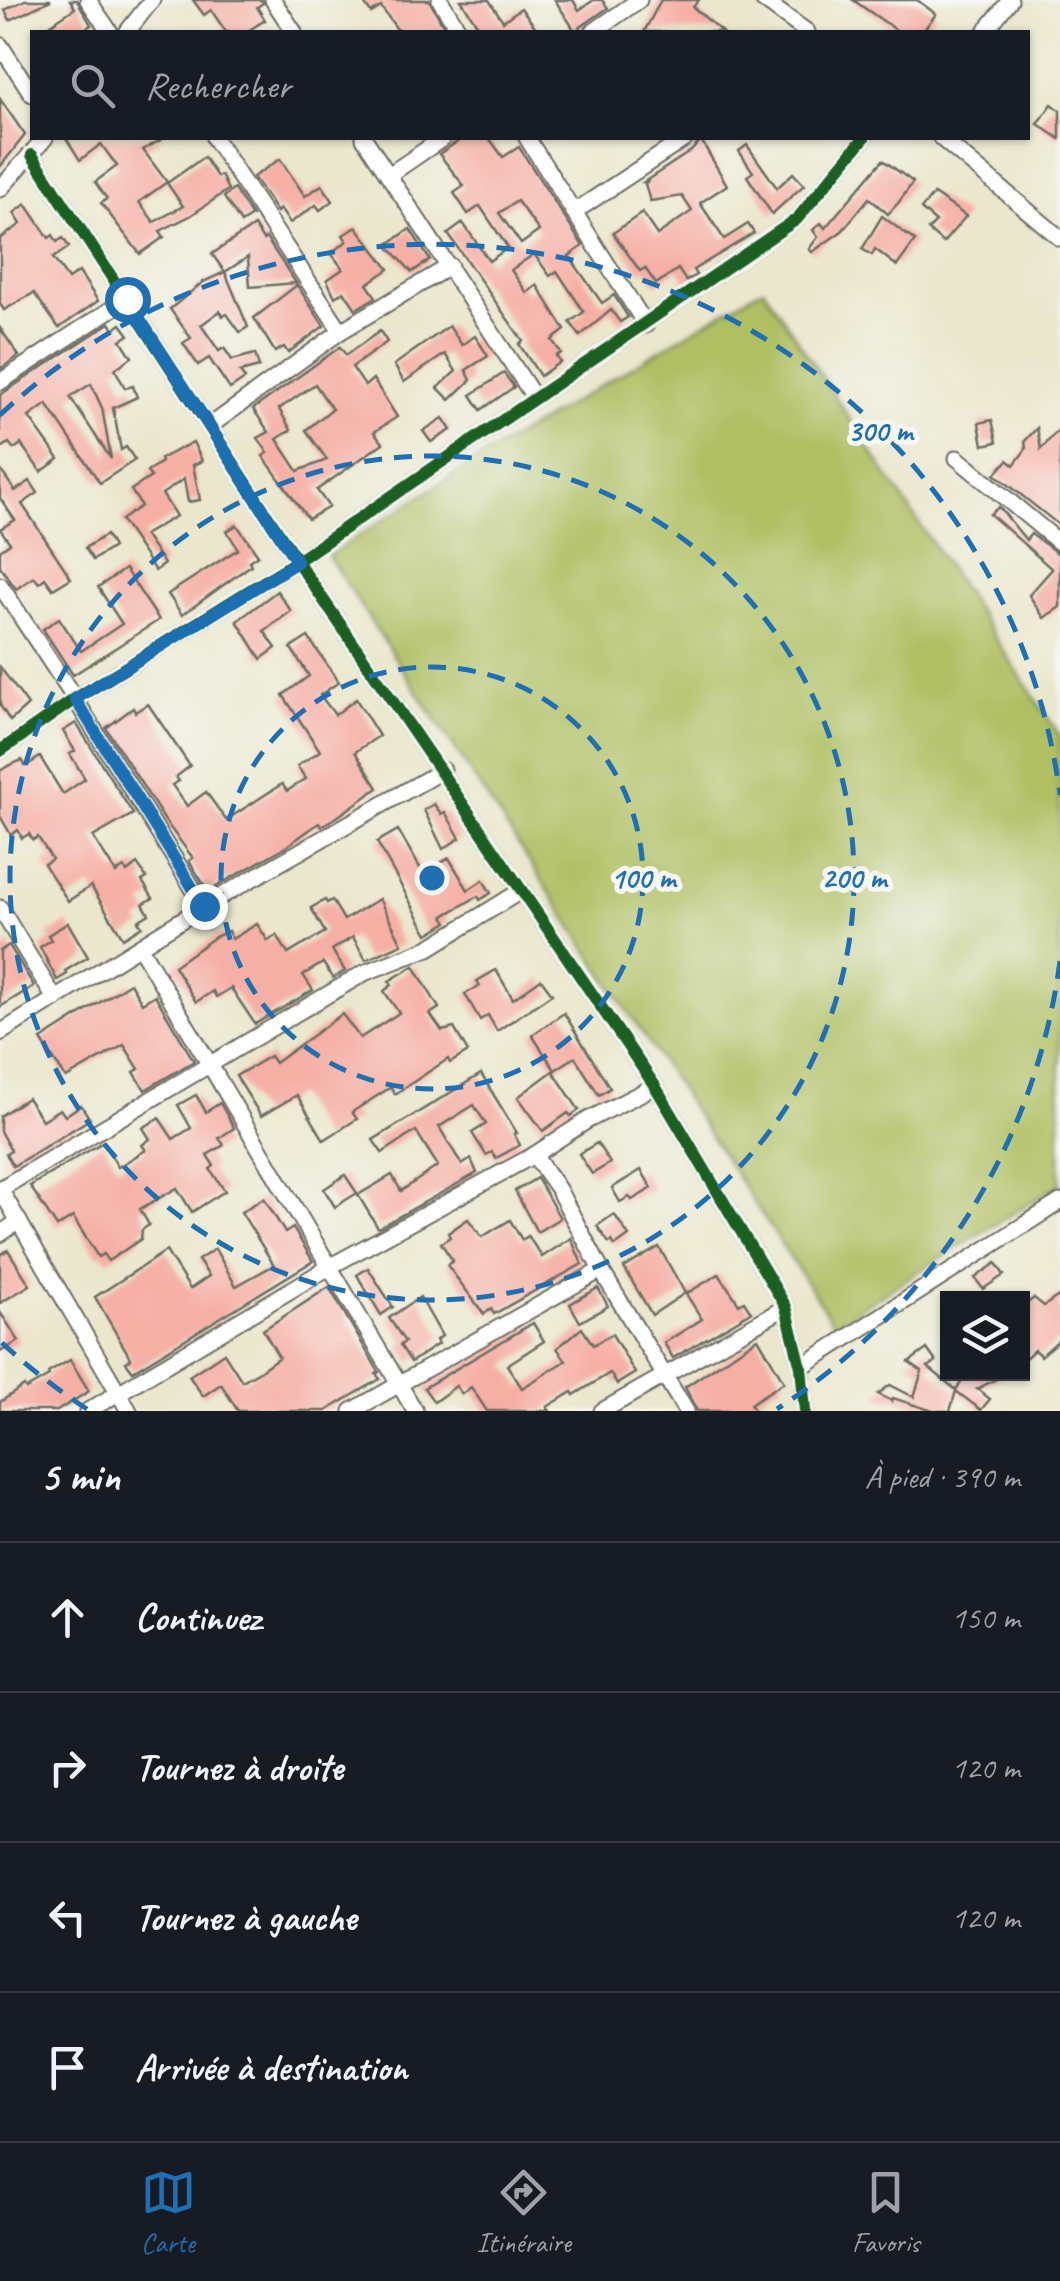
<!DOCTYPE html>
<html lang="fr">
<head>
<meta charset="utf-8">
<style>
	body { margin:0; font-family:Caveat,sans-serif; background:#20242c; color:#f1f3f6 }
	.controls { position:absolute; right:30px; bottom:30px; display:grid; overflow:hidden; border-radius:0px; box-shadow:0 2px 8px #0004 }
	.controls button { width:90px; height:90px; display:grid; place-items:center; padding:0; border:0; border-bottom:2px solid #363941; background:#171b24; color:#f1f3f6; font:50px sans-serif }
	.stop { position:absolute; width:30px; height:30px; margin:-22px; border:8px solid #1f6fb2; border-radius:50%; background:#fff }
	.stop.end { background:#1f6fb2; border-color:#fff; box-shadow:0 2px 10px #0008 }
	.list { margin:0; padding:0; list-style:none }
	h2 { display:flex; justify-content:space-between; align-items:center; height:130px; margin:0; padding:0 40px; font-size:42px }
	h2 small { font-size:32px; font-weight:400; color:#9ea1a6 }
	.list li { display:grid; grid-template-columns:65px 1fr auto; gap:30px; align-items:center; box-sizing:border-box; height:150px; padding:0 40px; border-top:2px solid #363941 }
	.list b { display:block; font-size:38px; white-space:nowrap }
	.list em { font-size:32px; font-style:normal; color:#9ea1a6 }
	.icon { flex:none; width:55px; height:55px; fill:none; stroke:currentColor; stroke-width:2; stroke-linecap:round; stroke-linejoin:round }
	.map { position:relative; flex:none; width:1060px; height:1411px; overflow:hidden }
	.search { position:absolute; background:#171b24; box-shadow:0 2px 8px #0004; left:30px; right:30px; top:30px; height:110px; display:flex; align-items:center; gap:25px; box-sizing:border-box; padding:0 35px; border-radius:0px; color:#9ea1a6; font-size:38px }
	.sheet { height:730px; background:#171b24 }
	nav { display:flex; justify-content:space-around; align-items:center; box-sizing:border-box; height:140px; border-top:2px solid #363941; background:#171b24; font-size:28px; color:#9ea1a6 }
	nav a { display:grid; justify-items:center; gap:5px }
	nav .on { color:#1f6fb2 }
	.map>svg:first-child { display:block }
	.green { fill:#afbf62; stroke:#6d7546; stroke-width:2.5 }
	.building { fill:#f6afa4; fill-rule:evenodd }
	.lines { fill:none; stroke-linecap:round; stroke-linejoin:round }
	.minor-casing { stroke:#6e6d64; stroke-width:19 }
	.minor { stroke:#fff; stroke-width:15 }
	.cycleway-casing { stroke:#f6f6f2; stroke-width:19 }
	.cycleway { stroke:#1b5e20; stroke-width:12 }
	.route { stroke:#1f6fb2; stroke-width:12 }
	.ring { fill:none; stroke:#1f6fb2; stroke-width:5; stroke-dasharray:18 12 }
	.centre { fill:#1f6fb2; stroke:#f6f6f2; stroke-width:5 }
	.ring-label { font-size:30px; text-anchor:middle; font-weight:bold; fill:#1f6fb2; stroke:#f6f6f2; stroke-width:10; stroke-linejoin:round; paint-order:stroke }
</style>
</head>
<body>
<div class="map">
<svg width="1060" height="1411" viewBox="0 0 1060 1411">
	<rect width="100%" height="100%" fill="#f6f6f2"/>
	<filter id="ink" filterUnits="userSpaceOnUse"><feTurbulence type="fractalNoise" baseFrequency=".01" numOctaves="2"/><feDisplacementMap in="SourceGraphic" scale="20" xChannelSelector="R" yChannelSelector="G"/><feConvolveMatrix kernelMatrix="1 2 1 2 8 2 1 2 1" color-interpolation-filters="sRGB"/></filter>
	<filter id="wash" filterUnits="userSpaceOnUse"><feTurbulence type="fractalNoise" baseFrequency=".0048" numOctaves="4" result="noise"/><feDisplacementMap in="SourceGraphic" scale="40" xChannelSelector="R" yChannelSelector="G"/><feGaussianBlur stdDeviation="2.25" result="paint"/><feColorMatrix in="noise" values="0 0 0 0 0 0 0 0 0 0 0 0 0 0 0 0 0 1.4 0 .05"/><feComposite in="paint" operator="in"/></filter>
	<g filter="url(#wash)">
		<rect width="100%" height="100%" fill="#ebe7cd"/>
		<!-- green -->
		<polygon class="green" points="763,288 1060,736 1060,1184 834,1324 328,556 469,465"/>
		<g id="blocks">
			<!-- building -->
			<g class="building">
				<polygon points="25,0 51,0 10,20 5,10"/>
				<polygon points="70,0 77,0 91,25 80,32 57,32 51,24 75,8"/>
				<polygon points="193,0 262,0 263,3 257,7 265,20 246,32 226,32 211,10 204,15"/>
				<polygon points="362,0 429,0 447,32 399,32 381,7 371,13"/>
				<polygon points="461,0 489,0 503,21 521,8 539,32 482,32"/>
				<polygon points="555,0 573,0 579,10 594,0 602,0 608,8 575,31"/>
				<polygon points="661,0 699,0 693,7 722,32 644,32"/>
				<polygon points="853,0 917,0 936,14 922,32 899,32"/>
				<polygon points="0,99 25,135 0,167"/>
				<polygon points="1052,104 1060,110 1060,139 1038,124"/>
				<polygon points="66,138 164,138 143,150 167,182 139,202 154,222 183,206 167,183 204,157 217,177 221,175 228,190 190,216 160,231 164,237 140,254 101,203 107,199 95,182 117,166 101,144 80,160"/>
				<path d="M 463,138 L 489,138 L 503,157 L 519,147 L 583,246 L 569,256 L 602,303 L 614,295 L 628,317 L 620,322 L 611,310 L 580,336 L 570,322 L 584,312 L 557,271 L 550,276 L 534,254 L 511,270 L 527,293 L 537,285 L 565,330 L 552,340 L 561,353 L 556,356 L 560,362 L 540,376 L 519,344 L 523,341 L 448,234 L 463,223 L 489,261 L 508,248 L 480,206 L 468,214 L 454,193 L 464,186 L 439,154 ZM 517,201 L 539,231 L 521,244 L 499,213 Z"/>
				<polygon points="701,140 727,185 700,203 724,239 748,224 754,233 693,270 696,275 686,281 678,269 656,284 645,268 640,271 613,233 642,213 657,235 692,211 682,196 650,201 645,184 647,182 644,182 691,151"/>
				<polygon points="747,145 777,188 793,173 804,185 772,214 747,176 753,172 739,151"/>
				<polygon points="280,159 305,196 322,185 333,201 320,210 316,205 290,223 280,209 277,212 253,177"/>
				<polygon points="883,160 913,182 899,202 888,214 869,198 842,231 812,252 809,249 818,237 813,230 821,223 825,228"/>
				<polygon points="234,189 252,216 241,223 224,197"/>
				<polygon points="934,194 966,216 943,243 928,230 936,222 921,209"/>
				<polygon points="26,204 49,238 53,235 57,242 63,238 69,247 53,258 68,279 79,272 98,301 59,328 34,293 4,310 0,304 0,239 21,224 14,213"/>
				<polygon points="882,216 915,241 897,266 875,249 872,255 862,249"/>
				<polygon points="254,226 263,240 266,238 296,283 250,287 248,257 225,272 248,327 240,332 227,314 223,316 220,311 201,325 219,351 224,348 232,360 255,354 259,367 240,372 245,379 230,389 209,358 198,365 183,343 191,338 170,309 203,282 225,272 212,254"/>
				<polygon points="357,227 389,269 367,284 376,297 356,309 344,291 335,297 327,280 343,269 331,253 347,241 343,235"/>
				<polygon points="410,229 430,260 412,272 387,245"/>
				<polygon points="297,285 324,326 288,353 284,347 275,352 254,318"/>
				<path d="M 110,323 L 114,329 L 121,324 L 129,335 L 121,340 L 132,357 L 115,369 L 125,388 L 133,386 L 137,397 L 113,408 L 121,450 L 126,447 L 135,460 L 100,483 L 47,404 L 29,417 L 59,459 L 41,472 L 21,444 L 14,449 L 9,443 L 0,449 L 0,395 ZM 91,384 L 102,408 L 111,459 L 70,397 Z"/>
				<polygon points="449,326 462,345 475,336 488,356 466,370 471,380 450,400 438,388 456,371 445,354 404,382 394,365"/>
				<polygon points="0,328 19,356 0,369"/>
				<path d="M 380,331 L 387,342 L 352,367 L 365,386 L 373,379 L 397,417 L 374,432 L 383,443 L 317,490 L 329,507 L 308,519 L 263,456 L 268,453 L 258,438 L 269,432 L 253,409 L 340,347 L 346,355 ZM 315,384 L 332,409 L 306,430 L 327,460 L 298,471 L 277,439 L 291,430 L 279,409 Z"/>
				<polygon points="504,373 514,387 481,410 471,395"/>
				<polygon points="443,418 451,430 431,442 423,431"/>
				<polygon points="992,420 997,442 983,445 979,423"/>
				<polygon points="1037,428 1041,449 1060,428 1060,526 995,474 1008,460 1014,465 1026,449 1025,441"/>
				<polygon points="193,442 202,461 193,465 200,500 188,502 184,479 162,494 176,516 144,535 164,564 155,571 121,520 141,506 131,490 151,477 147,472 161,462 160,459"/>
				<polygon points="0,469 15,491 30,481 38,493 22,504 71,578 53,589 45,578 39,583 34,577 16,589 0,566 0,550 10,543 0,529 15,520 0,498"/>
				<polygon points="999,507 1026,540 1031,534 1060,555 1060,607 1044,618 1029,595 1052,569 990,514"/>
				<polygon points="237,525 258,555 249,561 251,565 182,615 168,594 238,549 227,531"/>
				<polygon points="106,535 113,547 93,560 85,548"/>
				<polygon points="125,569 159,620 73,675 43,629 59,618 81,651 122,624 98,587"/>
				<polygon points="277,591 291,611 264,631 276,648 261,659 237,621"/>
				<polygon points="308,637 339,682 320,695 335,715 356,699 379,736 355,752 378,788 337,817 321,826 319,823 287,846 208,891 189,861 193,858 165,821 106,728 133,708 135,712 148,704 190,766 176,777 179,781 172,785 187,806 206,792 226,820 282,784 287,791 306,779 297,766 320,751 283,695 309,676 291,648"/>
				<polygon points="0,667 28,705 10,721 0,705"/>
				<polygon points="76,723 133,814 93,837 116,873 124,868 127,872 137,864 147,878 142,881 153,898 143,904 149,914 138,921 142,926 123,938 91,886 68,901 44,864 52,859 38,837 33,840 29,834 22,838 18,830 11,835 0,816 0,771 8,766 22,760 26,766 40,757 63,794 85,779 70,754 75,751 63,731"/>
				<polygon points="434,804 441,814 445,812 460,838 443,849 424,810"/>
				<polygon points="398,830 423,873 449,858 468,890 483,880 491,893 480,900 478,896 444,916 448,922 428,934 377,842"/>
				<polygon points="379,899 402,944 366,960 353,937 332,950 345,971 333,978 323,963 303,975 313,990 255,1024 231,988 216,997 213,991 196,1002 174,966 215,937 228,931 232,939 257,924 268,941 277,935 288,954 325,932 311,908 325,900 327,903 332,900 344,920"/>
				<polygon points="68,923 88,957 65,971 67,974 57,980 40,947 51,940 48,935"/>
				<polygon points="9,945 34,986 0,1007 0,951"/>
				<polygon points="414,966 439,1008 430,1014 442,1031 454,1028 468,1052 450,1063 448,1059 395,1094 391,1087 352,1112 357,1119 324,1140 297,1095 261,1116 236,1076 270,1056 275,1063 342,1014 360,1038 399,1013 384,991 392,985 389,981"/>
				<polygon points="496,970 513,999 541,979 552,994 497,1031 488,1015 480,1020 465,994 480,986 477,981"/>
				<polygon points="130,983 142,1003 155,995 194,1061 145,1090 134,1072 139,1069 124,1045 66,1078 41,1040"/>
				<polygon points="564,1013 610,1088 599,1095 575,1057 555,1070 532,1035"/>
				<polygon points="553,1071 579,1110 571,1116 568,1113 543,1131 518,1097"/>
				<polygon points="481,1074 517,1133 514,1134 520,1145 496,1158 492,1152 486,1155 472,1133 486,1124 474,1105 439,1127 462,1165 471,1159 477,1173 378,1228 358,1195 392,1175 401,1191 438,1166 416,1131 382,1153 373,1140"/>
				<polygon points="196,1095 206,1112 220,1103 234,1128 219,1138 224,1145 207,1155 214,1166 210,1169 225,1191 192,1212 177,1188 140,1209 149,1225 142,1230 141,1239 108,1261 103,1254 98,1257 73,1217 57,1227 30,1186 103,1142 118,1167 146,1150 142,1145 150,1139 143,1128 159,1118 173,1139 191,1128 178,1105"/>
				<polygon points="27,1098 42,1120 60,1109 65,1116 81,1105 90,1119 13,1166 6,1154 11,1151 0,1131 0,1116"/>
				<polygon points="597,1143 610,1163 592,1174 579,1154"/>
				<polygon points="641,1170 652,1188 632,1200 629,1197 620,1202 612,1188"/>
				<polygon points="345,1175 357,1193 335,1207 324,1189"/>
				<polygon points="537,1178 560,1218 537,1232 515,1191"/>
				<polygon points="264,1198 285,1233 293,1228 313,1261 133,1371 126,1362 131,1359 95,1297 166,1251 190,1289 209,1276 198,1260 215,1249 236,1286 274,1265 241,1212"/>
				<polygon points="614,1214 629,1236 615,1246 612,1241 609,1243 597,1226"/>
				<polygon points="468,1219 482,1237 510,1220 522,1240 528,1236 542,1257 571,1238 582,1264 494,1314 491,1309 484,1314 447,1265 453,1261 441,1243 450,1237 448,1233"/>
				<polygon points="659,1247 685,1293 652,1315 624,1268"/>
				<polygon points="8,1250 30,1285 0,1303 0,1255"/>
				<polygon points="996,1263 1004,1275 983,1289 975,1278"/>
				<polygon points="368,1268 393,1307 381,1315 357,1275"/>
				<polygon points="719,1274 739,1304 744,1301 751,1312 673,1358 664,1343 702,1319 686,1294"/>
				<polygon points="329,1287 379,1372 376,1374 380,1379 326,1411 238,1411 221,1384 203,1396 189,1376 224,1353 242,1381 258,1372 279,1357 263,1330"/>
				<polygon points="598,1288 608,1306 580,1322 570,1304"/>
				<polygon points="1060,1295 1060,1339 1041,1356 1034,1350 1022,1361 1022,1307 1034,1298 1044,1306"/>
				<polygon points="420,1297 442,1336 436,1340 438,1344 411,1362 400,1345 405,1342 389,1318"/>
				<polygon points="0,1312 19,1341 0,1352"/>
				<polygon points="533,1323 544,1341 507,1365 522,1388 566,1361 557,1348 582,1328 593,1345 612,1334 635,1373 617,1384 610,1373 574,1395 572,1392 547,1407 550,1411 487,1411 471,1387 462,1394 456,1386 434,1402 424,1388"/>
				<polygon points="758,1338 784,1382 750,1404 755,1411 697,1411 685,1387"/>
				<polygon points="927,1349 936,1362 928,1367 956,1390 967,1374 1006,1374 977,1389 990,1399 981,1410 956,1391 950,1411 933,1411 893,1398 892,1401 878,1394 890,1385 914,1397 922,1371 909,1362"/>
				<polygon points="70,1360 89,1391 57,1411 0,1411 0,1402 24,1386 26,1389 49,1376 48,1373"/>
			</g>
		</g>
	</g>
	<g filter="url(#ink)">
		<use href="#blocks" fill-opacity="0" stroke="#6e6d64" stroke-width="2.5"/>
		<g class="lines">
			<!-- minor casing -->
			<g class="minor-casing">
				<g id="minor">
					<polyline points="88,0 110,32"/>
					<polyline points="273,0 294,32"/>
					<polyline points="440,0 460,32"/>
					<polyline points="763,0 807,32"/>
					<polyline points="127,32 152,0"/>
					<polyline points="593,32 639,0"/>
					<polyline points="985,32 1010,0"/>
					<polyline points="0,45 32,94"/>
					<polyline points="214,138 341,331"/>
					<polyline points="364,138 534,397"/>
					<polyline points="527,138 646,325"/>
					<polyline points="941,138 1060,238"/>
					<polyline points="32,155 297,561 655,1086 786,1307 801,1367 805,1411"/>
					<polyline points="389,175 443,138"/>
					<polyline points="0,189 45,138"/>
					<polyline points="574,212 686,138"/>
					<polyline points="0,382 127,299"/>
					<polyline points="210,426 341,331 450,266"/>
					<polyline points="957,458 1060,543"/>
					<polyline points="0,585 75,699 204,906"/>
					<polyline points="0,751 75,699 297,561 797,219 864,138"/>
					<polyline points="0,908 55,999"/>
					<polyline points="140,947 415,1411"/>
					<polyline points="0,1033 204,906 443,770"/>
					<polyline points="534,1155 558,1189 601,1270 686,1411"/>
					<polyline points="0,1189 364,973 429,948 522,890"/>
					<polyline points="0,1189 129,1411"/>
					<polyline points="0,1234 19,1221"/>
					<polyline points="801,1367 1060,1202"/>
					<polyline points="88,1411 331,1266 534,1155 588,1120 655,1086"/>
					<polyline points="352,1411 601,1270"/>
					<polyline points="602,1411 786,1307"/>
				</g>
			</g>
			<!-- minor -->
			<use href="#minor" class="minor"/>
			<!-- cycleway casing -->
			<g class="cycleway-casing">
				<g id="cycleway">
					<polyline points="32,155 297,561 655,1086 786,1307 801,1367 805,1411"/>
					<polyline points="0,751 75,699 297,561 797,219 864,138"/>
				</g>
			</g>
			<!-- cycleway -->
			<use href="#cycleway" class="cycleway"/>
		</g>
	</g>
	<g class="lines" filter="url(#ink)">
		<!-- route -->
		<polyline class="route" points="127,299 297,562 75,699 204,906"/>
	</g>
	<!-- distance rings -->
	<g class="ring">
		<circle cx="432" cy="878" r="211"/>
		<circle cx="432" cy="878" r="422"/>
		<path d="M1060 961A633 633 0 0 1 777 1409M87 1409A633 633 0 0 1 0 1341M0 415A633 633 0 0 1 1060 795"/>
	</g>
	<circle cx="432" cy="878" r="15" class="centre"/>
	<g class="ring-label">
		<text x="880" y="441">300 m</text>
		<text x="643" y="888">100 m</text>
		<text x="854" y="888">200 m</text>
	</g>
</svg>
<div class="controls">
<button><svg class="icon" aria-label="layers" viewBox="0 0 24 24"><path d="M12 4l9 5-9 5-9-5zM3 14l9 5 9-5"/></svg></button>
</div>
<div class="stop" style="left:127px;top:299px"></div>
<div class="stop end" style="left:204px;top:906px"></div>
<div class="search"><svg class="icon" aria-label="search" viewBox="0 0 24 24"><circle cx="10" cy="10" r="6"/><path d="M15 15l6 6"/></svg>Rechercher</div>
</div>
<section class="sheet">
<h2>5 min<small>À pied · 390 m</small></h2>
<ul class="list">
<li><svg class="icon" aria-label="ahead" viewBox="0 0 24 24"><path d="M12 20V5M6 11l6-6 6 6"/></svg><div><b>Continuez</b></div><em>150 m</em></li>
<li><svg class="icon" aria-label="right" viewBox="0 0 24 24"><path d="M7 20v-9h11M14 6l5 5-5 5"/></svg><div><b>Tournez à droite</b></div><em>120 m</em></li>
<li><svg class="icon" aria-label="left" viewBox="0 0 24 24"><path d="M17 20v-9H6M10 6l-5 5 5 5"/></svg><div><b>Tournez à gauche</b></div><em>120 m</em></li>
<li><svg class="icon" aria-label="arrive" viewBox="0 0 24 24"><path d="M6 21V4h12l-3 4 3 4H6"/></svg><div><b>Arrivée à destination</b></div></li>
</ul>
</section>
<nav>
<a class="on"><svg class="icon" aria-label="map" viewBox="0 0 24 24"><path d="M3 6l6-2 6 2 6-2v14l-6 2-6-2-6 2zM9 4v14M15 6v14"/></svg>Carte</a>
<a><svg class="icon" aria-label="directions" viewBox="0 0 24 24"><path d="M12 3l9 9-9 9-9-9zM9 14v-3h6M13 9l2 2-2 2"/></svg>Itinéraire</a>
<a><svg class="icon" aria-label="saved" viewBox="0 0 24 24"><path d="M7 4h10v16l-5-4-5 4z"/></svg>Favoris</a>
</nav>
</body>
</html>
